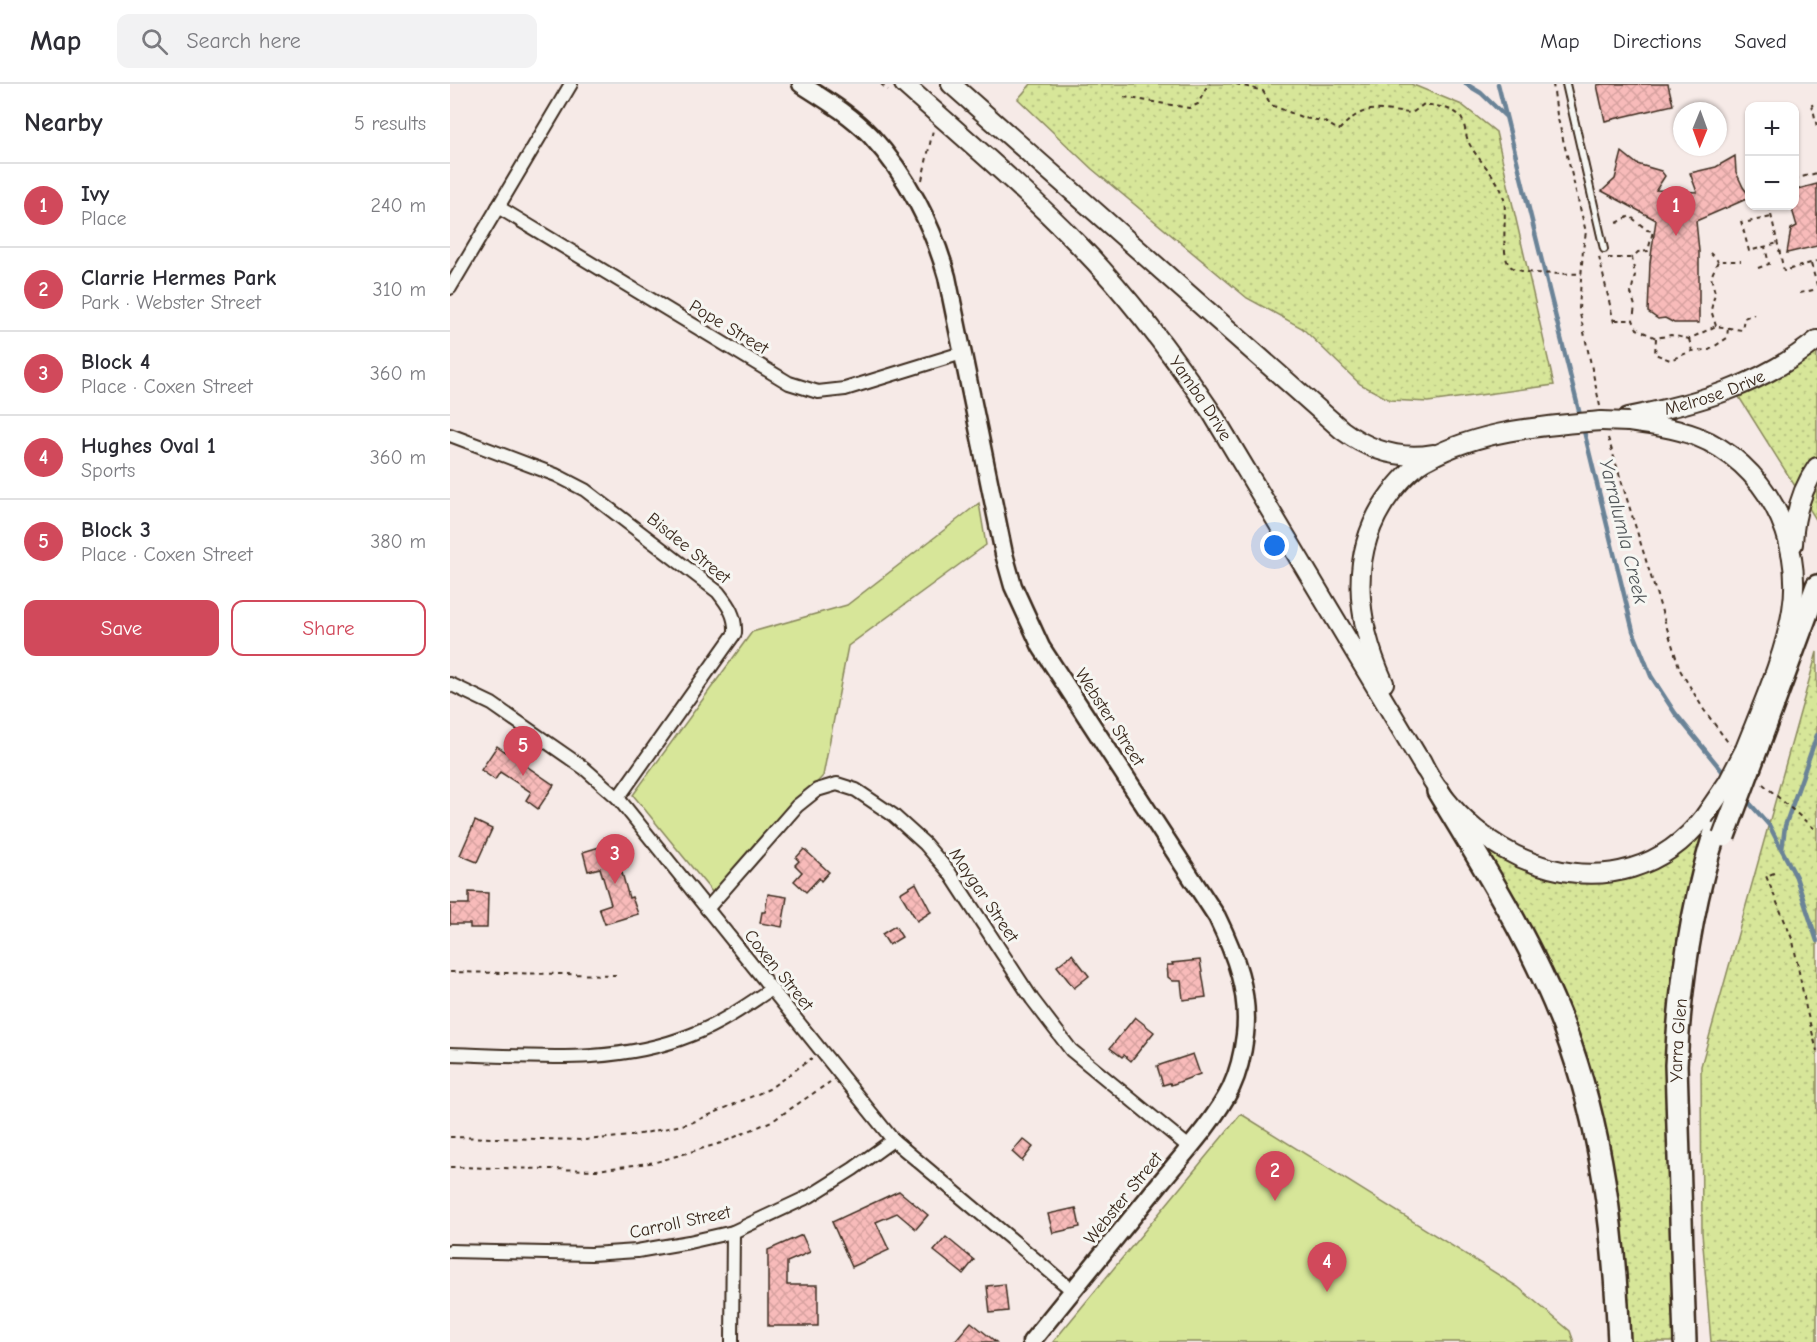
<!DOCTYPE html>
<html lang="en">
<head>
<meta charset="utf-8">
<style>
	body { margin:0; font-family:"Comic Neue",sans-serif; background:#f2f2f3; color:#2b2b33 }
	.controls { position:absolute; right:18px; top:18px; display:grid; overflow:hidden; border-radius:12px; box-shadow:0 2px 4px #0004 }
	.controls button { width:54px; height:54px; display:grid; place-items:center; padding:0; border:0; border-bottom:2px solid #e1e1e2; background:#fff; color:#2b2b33; font:30px sans-serif }
	.compass { position:absolute; left:1223px; top:18px; width:54px; height:54px; border-radius:50%; background:#fff; box-shadow:0 2px 4px #0004; rotate:181deg }
	.you { position:absolute; left:825px; top:462px; width:21px; height:21px; margin:-15px; border:4px solid #fff; border-radius:50%; background:#1a73e8; box-shadow:0 0 0 9px #1a73e833 }
	.badge { display:grid; place-items:center; width:39px; height:39px; border-radius:50%; background:#d1495b; color:#fff; font-size:20px; font-weight:700 }
	.pin { position:absolute; translate:-50% -50px; filter:drop-shadow(0 2px 3px #0008) }
	.pin::after { content:''; position:absolute; top:32px; width:21px; height:18px; background:inherit; clip-path:polygon(0 0,100% 0,50% 100%) }
	.list { margin:0; padding:0; list-style:none }
	h2 { display:flex; justify-content:space-between; align-items:center; height:78px; margin:0; padding:0 24px; font-size:26px }
	h2 small { font-size:20px; font-weight:400; color:#7c7c81 }
	.list li { display:grid; grid-template-columns:39px 1fr auto; gap:18px; align-items:center; box-sizing:border-box; height:84px; padding:0 24px; border-top:2px solid #e1e1e2 }
	.list b { display:block; font-size:22px; white-space:nowrap }
	.list p { margin:0; font-size:20px; white-space:nowrap; color:#7c7c81 }
	.list em { font-size:20px; font-style:normal; color:#7c7c81 }
	.actions { display:flex; gap:12px; padding:18px 24px }
	.actions a { flex:1; padding:14px 0; border:2px solid #d1495b; border-radius:12px; text-align:center; font-size:21px; color:#d1495b }
	.actions .main { background:#d1495b; color:#fff }
	.icon { flex:none; width:33px; height:33px; fill:none; stroke:currentColor; stroke-width:2; stroke-linecap:round; stroke-linejoin:round }
	.map { position:relative; flex:none; width:1367px; height:1258px; overflow:hidden }
	header { display:flex; align-items:center; gap:36px; box-sizing:border-box; height:84px; padding:0 30px; background:#fff; border-bottom:2px solid #e1e1e2 }
	header strong { font-size:28px }
	nav { display:flex; gap:33px; margin-inline-start:auto; font-size:21px }
	.search { width:420px; height:54px; background:#f2f2f3; display:flex; align-items:center; gap:15px; box-sizing:border-box; padding:0 21px; border-radius:12px; color:#7c7c81; font-size:22px }
	main { display:flex }
	aside { flex:1; background:#fff }
	.map>svg:first-child { display:block }
	.grass { fill:url(#grass-dots); stroke:#89885c; stroke-width:1.5 }
	.park { fill:#d7e699; stroke:#89885c; stroke-width:1.5 }
	.lines { fill:none; stroke-linecap:round; stroke-linejoin:round }
	.stream { stroke:#6a8397; stroke-width:4.5 }
	.building { fill:url(#building-cross-hatch); stroke:#3b2a1e; stroke-width:1.5 }
	.lane-casing { stroke:#3b2a1e; stroke-width:10 }
	.street-casing { stroke:#3b2a1e; stroke-width:16 }
	.secondary-casing { stroke:#3b2a1e; stroke-width:21 }
	.primary-casing { stroke:#3b2a1e; stroke-width:22 }
	.highway-casing { stroke:#3b2a1e; stroke-width:26 }
	.path { stroke:#3b2a1e; stroke-width:2; stroke-dasharray:4.5 4.5; stroke-linecap:butt }
	.lane { stroke:#f6f6f2; stroke-width:6 }
	.street { stroke:#f6f6f2; stroke-width:12 }
	.secondary { stroke:#f6f6f2; stroke-width:16 }
	.primary { stroke:#f6f6f2; stroke-width:18 }
	.highway { stroke:#f6f6f2; stroke-width:21 }
	.primary-bridge-casing { stroke:#3b2a1e; stroke-width:22; stroke-linecap:butt }
	.highway-bridge-casing { stroke:#3b2a1e; stroke-width:26; stroke-linecap:butt }
	.primary-bridge { stroke:#f6f6f2; stroke-width:18 }
	.highway-bridge { stroke:#f6f6f2; stroke-width:21 }
	.labels { text-anchor:middle; stroke-width:6; stroke-linejoin:round; paint-order:stroke }
	.street-label { font-size:18px; fill:#3b2a1e; stroke:#f6f6f2 }
	.water-label { font-size:20px; font-style:italic; fill:#52575a; stroke:#f6f6f2 }
</style>
</head>
<body>
<header>
<strong>Map</strong>
<div class="search"><svg class="icon" aria-label="search" viewBox="0 0 24 24"><circle cx="10" cy="10" r="6"/><path d="M15 15l6 6"/></svg>Search here</div>
<nav><a>Map</a><a>Directions</a><a>Saved</a></nav>
</header>
<main>
<aside>
<h2>Nearby<small>5 results</small></h2>
<ul class="list">
<li><span class="badge">1</span><div><b>Ivy</b><p>Place</p></div><em>240 m</em></li>
<li><span class="badge">2</span><div><b>Clarrie Hermes Park</b><p>Park · Webster Street</p></div><em>310 m</em></li>
<li><span class="badge">3</span><div><b>Block 4</b><p>Place · Coxen Street</p></div><em>360 m</em></li>
<li><span class="badge">4</span><div><b>Hughes Oval 1</b><p>Sports</p></div><em>360 m</em></li>
<li><span class="badge">5</span><div><b>Block 3</b><p>Place · Coxen Street</p></div><em>380 m</em></li>
</ul>
<div class="actions"><a class="main">Save</a><a>Share</a></div>
</aside>
<div class="map">
<svg width="1367" height="1258" viewBox="0 0 1367 1258">
	<defs>
		<pattern id="grass-dots" width="8" height="8" patternUnits="userSpaceOnUse" patternTransform="scale(1.5)"><rect width="8" height="8" fill="#d7e699"/><path d="M2 2h.1M6 6h.1" fill="none" stroke="#b9c583" stroke-width="1.8" stroke-linecap="round"/></pattern>
		<pattern id="building-cross-hatch" width="8" height="8" patternUnits="userSpaceOnUse" patternTransform="scale(1.5)"><rect width="8" height="8" fill="#f8bbba"/><path d="M0 0l8 8M0 8l8-8" fill="none" stroke="#d6a19f"/></pattern>
	</defs>
	<rect width="100%" height="100%" fill="#f6eae7"/>
	<filter id="ink" filterUnits="userSpaceOnUse"><feTurbulence type="fractalNoise" baseFrequency=".0167" numOctaves="2"/><feDisplacementMap in="SourceGraphic" scale="12" xChannelSelector="R" yChannelSelector="G"/><feConvolveMatrix kernelMatrix="1 2 1 2 8 2 1 2 1" color-interpolation-filters="sRGB"/></filter>
	<g filter="url(#ink)">
		<!-- grass -->
		<g class="grass">
			<polygon points="581,0 961,0 1012,21 1046,48 1104,301 978,318 940,316 910,300 852,244 797,214 642,85 568,15"/>
			<polygon points="1367,265 1367,437 1289,313 1348,280"/>
			<polygon points="1367,568 1367,1258 1261,1258 1252,1149 1251,982"/>
			<polygon points="1254,750 1240,812 1228,1258 1178,1258 1163,1090 1027,752 1116,791 1235,763"/>
		</g>
		<!-- park -->
		<g class="park">
			<polygon points="529,419 536,461 398,562 373,692 263,809 183,711 302,548 397,521"/>
			<polygon points="791,1030 1068,1203 1120,1247 1124,1258 603,1258"/>
		</g>
		<g class="lines">
			<!-- stream -->
			<g class="stream">
				<polyline points="1016,0 1031,9 1055,32"/>
				<polyline points="1048,0 1131,335"/>
				<polyline points="1133,343 1183,547 1201,592 1225,629 1277,693"/>
				<polyline points="1294,713 1319,741 1346,793 1367,857"/>
				<polyline points="1332,766 1335,742 1367,651"/>
			</g>
		</g>
		<!-- building -->
		<g class="building">
			<polygon points="1152,0 1218,0 1223,21 1155,37 1147,1"/>
			<polygon points="1172,68 1187,80 1211,87 1215,92 1206,106 1247,108 1240,89 1266,83 1285,72 1286,88 1293,103 1299,111 1299,114 1246,137 1249,167 1249,239 1224,239 1215,234 1208,235 1198,228 1200,179 1206,136 1152,107 1165,95"/>
			<polygon points="1367,100 1367,162 1337,169 1341,145 1347,142 1341,122 1344,122 1344,106"/>
			<polygon points="47,662 104,701 88,725 76,716 81,708 50,688 45,696 31,686"/>
			<polygon points="25,737 42,745 27,778 10,771"/>
			<polygon points="166,758 171,777 169,778 179,814 182,813 188,830 155,840 149,824 161,820 150,784 138,787 133,768"/>
			<polygon points="354,765 379,788 371,797 369,794 356,808 344,797 352,788 345,781 349,777 346,774"/>
			<polygon points="466,799 481,828 467,837 450,809"/>
			<polygon points="19,808 38,809 37,844 20,844 20,840 0,840 0,820 19,820"/>
			<polygon points="318,810 337,813 332,843 310,839 312,828 315,828"/>
			<polygon points="445,842 452,853 439,861 432,850"/>
			<polygon points="622,870 639,892 624,904 607,882"/>
			<polygon points="750,876 756,913 733,916 731,897 723,897 718,893 717,881 723,881 722,879"/>
			<polygon points="685,933 704,948 681,977 674,971 672,973 660,964"/>
			<polygon points="743,970 750,990 721,1001 720,999 713,1001 707,982"/>
			<polygon points="573,1055 583,1063 572,1077 562,1068"/>
			<polygon points="449,1107 478,1131 466,1145 447,1129 426,1138 439,1166 402,1183 382,1138"/>
			<polygon points="626,1124 630,1143 603,1149 598,1130"/>
			<polygon points="352,1151 360,1168 337,1178 337,1201 368,1201 368,1242 318,1242 318,1166"/>
			<polygon points="496,1153 524,1176 513,1190 484,1167"/>
			<polygon points="555,1200 558,1227 540,1229 537,1202"/>
			<polygon points="521,1238 546,1258 504,1258"/>
		</g>
		<g class="lines">
			<!-- lane casing -->
			<g class="lane-casing">
				<polyline id="lane" points="1116,0 1154,165"/>
			</g>
			<!-- street casing -->
			<g class="street-casing">
				<g id="street">
					<polyline points="48,123 339,299 368,308 395,305 512,269"/>
					<polyline points="0,204 121,0"/>
					<path d="M 0,351 L 106,391 L 135,406 L 268,508 C 279,522 286,532 285,549 L 168,714"/>
					<polyline points="0,600 42,620 134,684 168,714 443,1056 623,1207"/>
					<polyline points="257,825 347,722 367,706 387,700 406,706 443,731 475,760 499,788 582,915 621,966 739,1063"/>
					<path d="M 0,970 C 81,972 164,982 241,951 C 270,940 296,922 321,905"/>
					<polyline points="0,1167 141,1170 187,1167 239,1158 283,1148 360,1112 403,1085 443,1056"/>
					<polyline points="282,1258 283,1148"/>
				</g>
			</g>
			<!-- secondary casing -->
			<g class="secondary-casing">
				<path id="secondary" d="M 351,0 C 376,16 401,31 421,52 C 457,91 483,142 497,193 L 554,470 L 563,502 L 591,563 L 767,833 C 785,870 800,909 795,951 C 793,968 788,989 781,1004 C 765,1036 733,1071 710,1099 C 667,1152 624,1205 581,1258"/>
			</g>
			<!-- primary casing -->
			<g class="primary-casing">
				<g id="primary">
					<path id="s1" d="M 454,0 C 513,53 574,104 629,161 C 679,212 722,270 762,329 L 975,685"/>
					<path d="M 501,0 L 892,346 C 919,366 949,376 983,370"/>
					<path id="s2" d="M 1178,333 C 1248,319 1310,302 1367,256"/>
					<path d="M 1179,338 C 1202,341 1224,344 1246,352 C 1315,379 1354,455 1342,526 C 1335,571 1312,622 1295,665"/>
					<path d="M 1343,460 C 1344,433 1351,406 1367,383"/>
					<path d="M 934,599 C 906,537 897,467 941,409 C 951,396 963,382 978,375 C 1031,346 1092,342 1151,337"/>
					<path d="M 971,676 C 1022,783 1171,839 1254,733"/>
				</g>
			</g>
			<!-- highway casing -->
			<g class="highway-casing">
				<g id="highway">
					<polyline points="1307,664 1367,502"/>
					<path d="M 988,707 C 1034,783 1082,859 1114,943 C 1153,1046 1164,1148 1169,1258"/>
					<path id="s3" d="M 1235,1258 L 1226,981 C 1230,900 1241,822 1266,745"/>
				</g>
			</g>
			<!-- path -->
			<g class="path">
				<polyline points="431,0 438,6"/>
				<path d="M 786,0 L 813,7 L 821,21 L 854,34 L 873,37 L 889,46 C 916,17 928,27 962,29 L 974,20 C 985,22 1000,23 1009,31 C 1015,37 1015,49 1018,57 C 1027,77 1049,92 1054,115 C 1057,131 1050,172 1060,182 C 1071,192 1116,189 1132,190"/>
				<polyline points="1103,0 1107,31 1136,148 1133,165 1129,225 1150,322"/>
				<polyline points="674,13 739,24 748,20 757,2 760,0"/>
				<polyline points="1362,20 1367,43"/>
				<polyline points="1344,95 1367,89"/>
				<polyline points="472,96 483,46"/>
				<polyline points="1319,122 1334,187 1367,177"/>
				<polyline points="1291,137 1299,167 1328,159"/>
				<polyline points="1298,138 1321,133"/>
				<polyline points="1167,139 1180,132 1197,146 1203,147 1198,167 1188,168 1182,174 1185,191 1181,209 1185,222 1183,236 1187,245 1206,254 1221,251 1239,255 1266,242 1292,246 1294,234 1304,230"/>
				<polyline points="1260,169 1268,177"/>
				<polyline points="1149,173 1165,243"/>
				<polyline points="1158,174 1182,174"/>
				<polyline points="1361,180 1367,201"/>
				<polyline points="1308,184 1319,180 1315,163"/>
				<polyline points="1350,209 1367,205"/>
				<polyline points="1165,236 1183,236"/>
				<polyline points="1266,242 1261,226 1265,209 1261,193 1268,177 1291,177"/>
				<polyline points="1206,254 1205,270 1220,276 1242,267 1259,266 1277,254 1278,244"/>
				<polyline points="1239,255 1242,267"/>
				<polyline points="1158,354 1230,586 1254,626 1280,661"/>
				<polyline points="1313,700 1367,747"/>
				<polyline points="1324,789 1316,792 1343,857 1356,924 1367,967"/>
				<polyline points="0,888 166,891"/>
				<polyline points="0,1053 135,1056 181,1052 241,1039 319,1005 362,974"/>
				<polyline points="0,1083 147,1086 206,1078 271,1059 324,1036 380,998"/>
			</g>
			<!-- lane -->
			<use href="#lane" class="lane"/>
			<!-- street -->
			<use href="#street" class="street"/>
			<!-- secondary -->
			<use href="#secondary" class="secondary"/>
			<!-- primary -->
			<use href="#primary" class="primary"/>
			<!-- highway -->
			<use href="#highway" class="highway"/>
			<!-- primary-bridge casing -->
			<g class="primary-bridge-casing">
				<g id="primary-bridge">
					<polyline points="1151,337 1179,338"/>
					<polyline points="1254,733 1278,698 1295,665"/>
				</g>
			</g>
			<!-- highway-bridge casing -->
			<g class="highway-bridge-casing">
				<polyline id="highway-bridge" points="1274,752 1307,664"/>
			</g>
			<!-- primary-bridge -->
			<use href="#primary-bridge" class="primary-bridge"/>
			<!-- highway-bridge -->
			<use href="#highway-bridge" class="highway-bridge"/>
		</g>
	</g>
	<g class="labels">
		<!-- street labels -->
		<g class="street-label">
			<text transform="translate(279 243) rotate(31)" y="6">Pope Street</text>
			<text dy="6" stroke="none"><textPath href="#s2" startOffset="90">Melrose Drive</textPath></text>
			<text dy="6" stroke="none"><textPath href="#s1" startOffset="434">Yamba Drive</textPath></text>
			<text transform="translate(239 464) rotate(39)" y="6">Bisdee Street</text>
			<text transform="translate(660 633) rotate(57)" y="6">Webster Street</text>
			<text transform="translate(534 811) rotate(56)" y="6">Maygar Street</text>
			<text transform="translate(329 886) rotate(51)" y="6">Coxen Street</text>
			<text dy="6" stroke="none"><textPath href="#s3" startOffset="302">Yarra Glen</textPath></text>
			<text transform="translate(673 1114) rotate(-51)" y="6">Webster Street</text>
			<text transform="translate(230 1138) rotate(-12)" y="6">Carroll Street</text>
		</g>
		<!-- water labels -->
		<g class="water-label">
			<text transform="translate(1174 447) rotate(76)" y="7">Yarralumla Creek</text>
		</g>
	</g>
</svg>
<div class="controls">
<button>+</button>
<button>−</button>
</div>
<svg class="compass" viewBox="-18 -18 36 36"><path d="M0-13l5 13h-10z" fill="#e53935"/><path d="M0 13l5-13h-10z" fill="#7c7c81"/></svg>
<div class="you"></div>
<div class="pin badge" style="left:1226px;top:152px">1</div>
<div class="pin badge" style="left:825px;top:1117px">2</div>
<div class="pin badge" style="left:165px;top:800px">3</div>
<div class="pin badge" style="left:877px;top:1208px">4</div>
<div class="pin badge" style="left:73px;top:692px">5</div>
</div>
</main>
</body>
</html>
